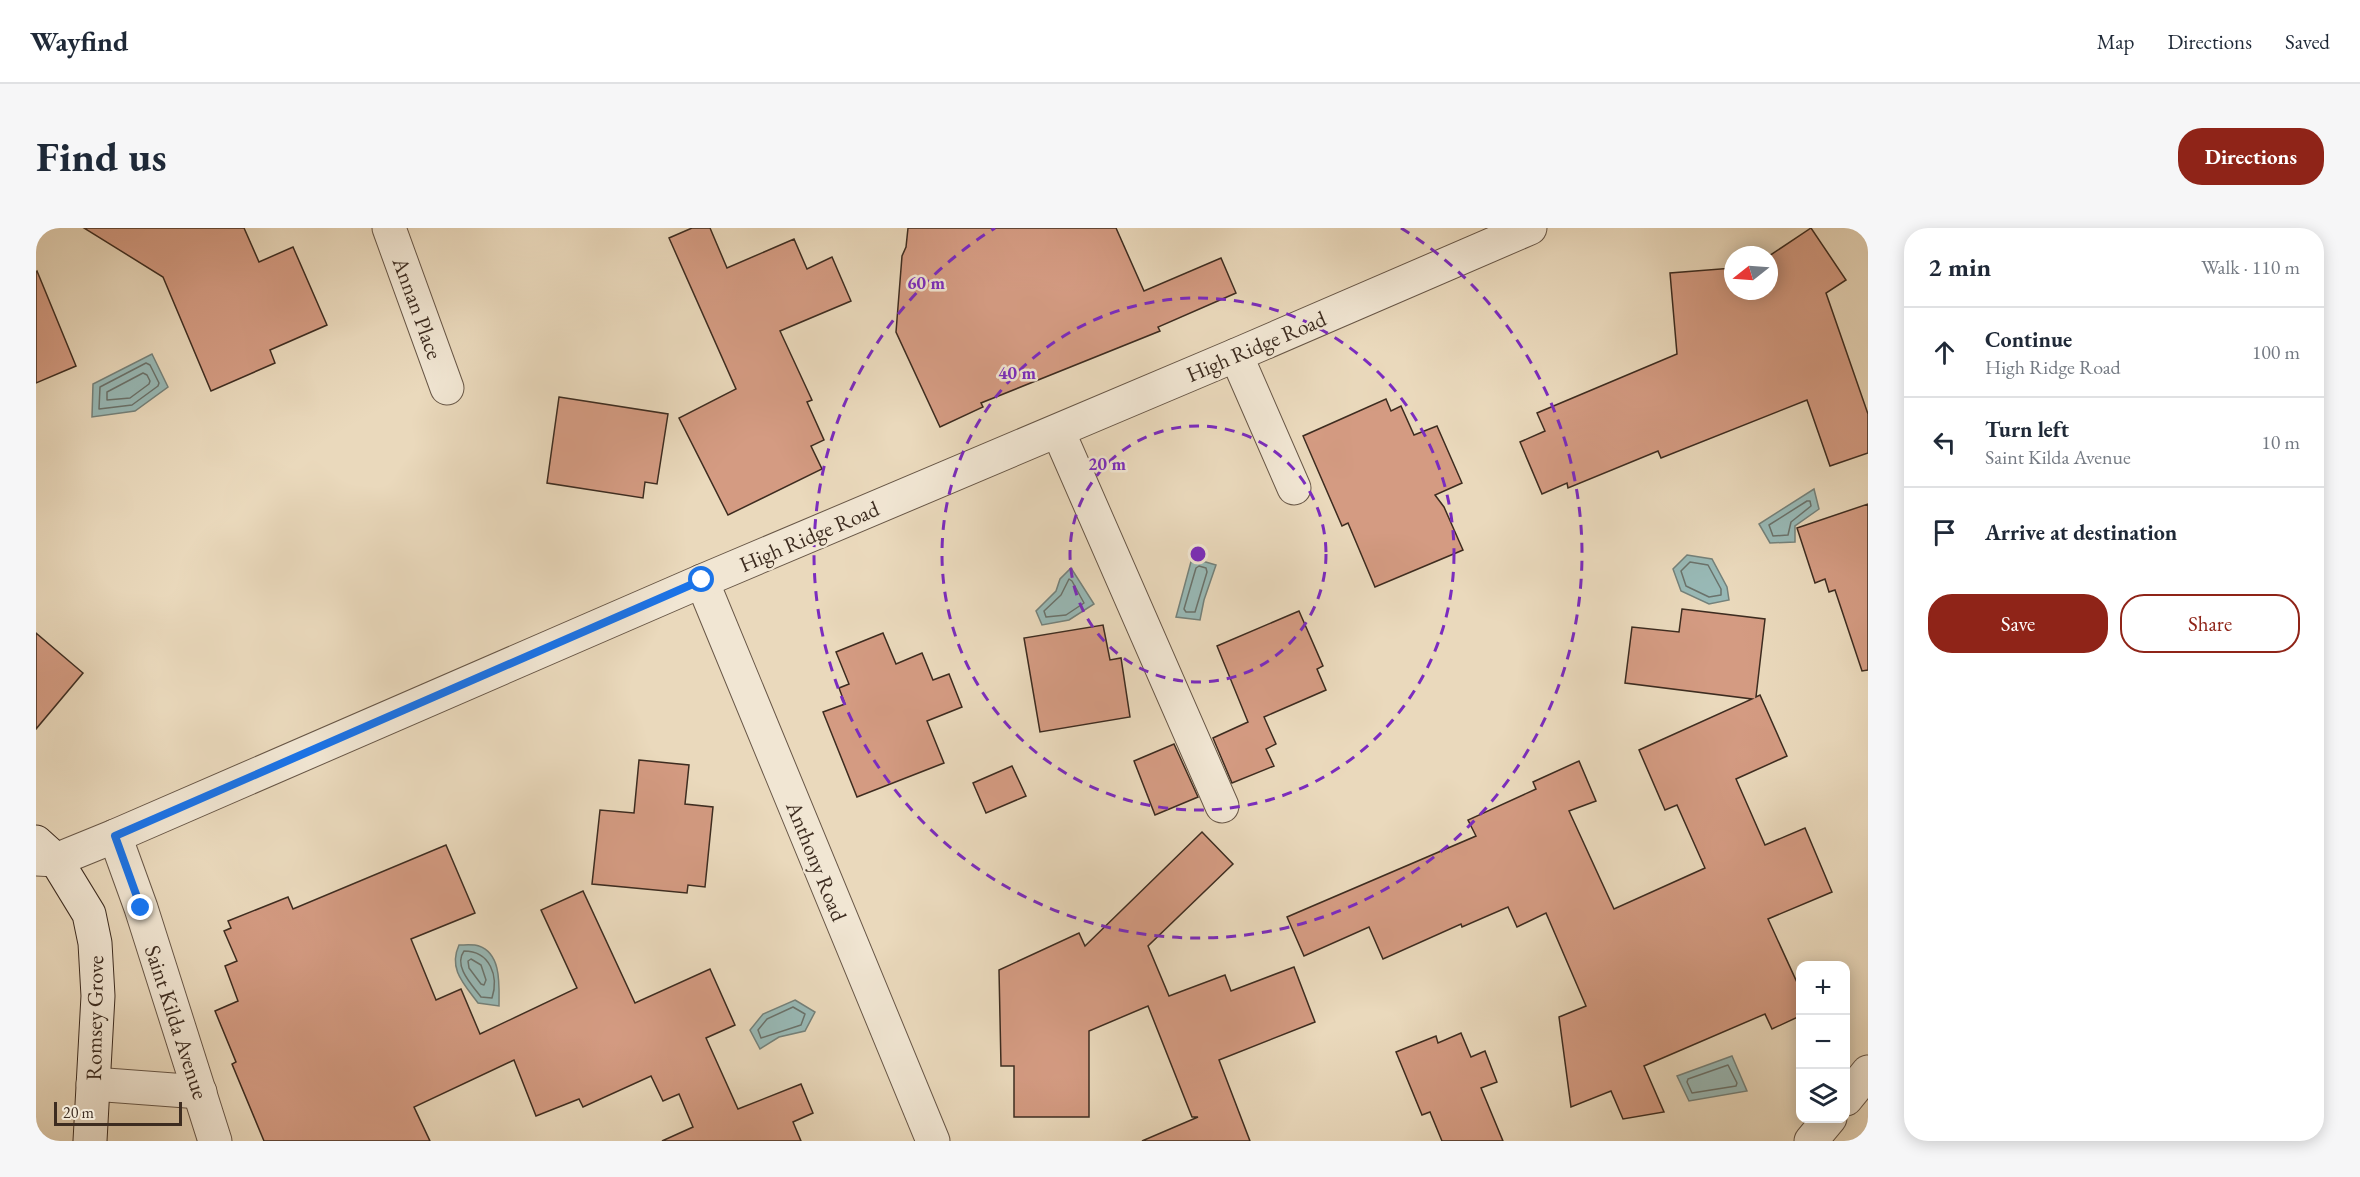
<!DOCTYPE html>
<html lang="en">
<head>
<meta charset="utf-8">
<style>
	body { margin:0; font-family:"EB Garamond",serif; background:#f6f6f7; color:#1f2937 }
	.controls { position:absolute; right:18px; bottom:18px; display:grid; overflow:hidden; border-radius:12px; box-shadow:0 3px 15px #0003 }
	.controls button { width:54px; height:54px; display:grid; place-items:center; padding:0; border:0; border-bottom:2px solid #e0e1e3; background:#fff; color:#1f2937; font:30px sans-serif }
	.compass { position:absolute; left:1688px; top:18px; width:54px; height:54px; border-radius:50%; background:#fff; box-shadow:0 3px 15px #0003; rotate:253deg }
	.scale { position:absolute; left:18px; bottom:15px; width:128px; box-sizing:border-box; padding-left:6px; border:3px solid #3d2c20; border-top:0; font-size:16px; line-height:21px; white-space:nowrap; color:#3d2c20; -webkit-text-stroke:4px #f1e6d3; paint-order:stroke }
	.stop { position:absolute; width:18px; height:18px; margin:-14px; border:4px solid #1a73e8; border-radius:50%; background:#fff }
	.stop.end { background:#1a73e8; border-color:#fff; box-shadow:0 2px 6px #0008 }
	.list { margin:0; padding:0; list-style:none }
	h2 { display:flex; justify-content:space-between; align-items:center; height:78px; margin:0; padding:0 24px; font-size:26px }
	h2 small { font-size:20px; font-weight:400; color:#747a83 }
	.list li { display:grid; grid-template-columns:39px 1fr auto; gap:18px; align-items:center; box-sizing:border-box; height:90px; padding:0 24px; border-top:2px solid #e0e1e3 }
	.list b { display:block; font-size:22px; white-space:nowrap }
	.list p { margin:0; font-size:20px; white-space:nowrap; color:#747a83 }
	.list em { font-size:20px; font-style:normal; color:#747a83 }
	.actions { display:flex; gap:12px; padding:18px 24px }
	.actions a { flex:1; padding:14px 0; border:2px solid #8f2418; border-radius:24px; text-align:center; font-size:21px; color:#8f2418 }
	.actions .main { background:#8f2418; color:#fff }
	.icon { flex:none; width:33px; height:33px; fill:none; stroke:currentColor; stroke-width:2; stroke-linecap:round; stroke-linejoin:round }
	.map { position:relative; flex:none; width:1832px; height:913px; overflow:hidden; border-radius:24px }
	header { display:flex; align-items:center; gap:36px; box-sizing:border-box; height:84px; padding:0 30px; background:#fff; border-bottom:2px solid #e0e1e3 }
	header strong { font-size:28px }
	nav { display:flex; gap:33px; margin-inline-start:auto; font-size:21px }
	.intro { display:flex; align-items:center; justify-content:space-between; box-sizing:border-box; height:144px; padding:0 36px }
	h1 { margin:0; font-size:42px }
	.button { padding:15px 27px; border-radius:24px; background:#8f2418; color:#fff; font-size:21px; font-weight:700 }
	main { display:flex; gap:36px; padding:0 36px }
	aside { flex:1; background:#fff; border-radius:24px; box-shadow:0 3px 15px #0003 }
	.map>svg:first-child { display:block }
	.water { fill:#98b9b6; stroke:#74817a; stroke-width:1.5 }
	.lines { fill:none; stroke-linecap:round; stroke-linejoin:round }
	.shore { stroke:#6a726b; stroke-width:1.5 }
	.building { fill:#d49b82; stroke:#3d2c20; stroke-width:1.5 }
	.street-casing { stroke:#685747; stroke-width:35 }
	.secondary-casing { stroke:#3d2c20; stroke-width:35 }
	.street { stroke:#f1e6d3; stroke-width:33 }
	.secondary { stroke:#f1e6d3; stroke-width:33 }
	.route { stroke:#1a73e8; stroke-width:8 }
	.ring { fill:none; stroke:#7b2cbf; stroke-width:3; stroke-dasharray:10 8 }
	.labels { text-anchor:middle; stroke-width:5; stroke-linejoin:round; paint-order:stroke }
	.street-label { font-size:22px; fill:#3d2c20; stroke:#f1e6d3 }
	.centre { fill:#7b2cbf; stroke:#f1e6d3; stroke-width:3 }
	.ring-label { font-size:18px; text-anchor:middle; font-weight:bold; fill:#7b2cbf; stroke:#f1e6d3; stroke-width:5; stroke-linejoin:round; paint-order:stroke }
</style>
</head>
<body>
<header>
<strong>Wayfind</strong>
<nav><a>Map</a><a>Directions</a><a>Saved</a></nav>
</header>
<div class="intro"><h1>Find us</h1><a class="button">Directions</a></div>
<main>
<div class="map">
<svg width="1832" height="913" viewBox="0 0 1832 913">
	<rect width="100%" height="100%" fill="#ead9bc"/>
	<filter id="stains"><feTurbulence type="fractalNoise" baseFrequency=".00333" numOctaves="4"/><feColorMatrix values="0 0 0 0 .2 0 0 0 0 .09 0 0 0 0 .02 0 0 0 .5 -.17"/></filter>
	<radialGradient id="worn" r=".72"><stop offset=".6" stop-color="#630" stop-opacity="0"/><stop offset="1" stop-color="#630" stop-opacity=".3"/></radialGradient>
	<!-- water -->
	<g class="water">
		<polygon points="116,126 132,159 99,183 56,189 57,156"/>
		<polygon points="1778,261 1783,281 1759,298 1759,314 1734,315 1723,296"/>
		<polygon points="1651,327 1676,331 1691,359 1693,372 1673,376 1645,363 1637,341"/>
		<polygon points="1156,330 1180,337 1168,372 1164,392 1140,389"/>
		<polygon points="1035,340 1058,376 1033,392 1006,397 1000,383 1020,363 1024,351"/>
		<path d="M 423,717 C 429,717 438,716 443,718 C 466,726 463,758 463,778 L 442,775 C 428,756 412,741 423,717 Z"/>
		<polygon points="759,772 779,784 769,803 743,809 724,821 714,802 727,786"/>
		<polygon points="1696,828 1711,863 1653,873 1641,848"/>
	</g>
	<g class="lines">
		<!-- shore -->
		<g class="shore">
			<polygon points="110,135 114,137 123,155 122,158 96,177 63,181 64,159"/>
			<polygon points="107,145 111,147 114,153 113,156 94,170 71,172 71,164"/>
			<polygon points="1771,273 1774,273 1775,278 1755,294 1752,307 1737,308 1733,297"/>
			<polygon points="1654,334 1672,337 1685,361 1685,367 1673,369 1650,358 1645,343"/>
			<polygon points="1163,338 1170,340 1171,344 1159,384 1150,384 1148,381 1160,340"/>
			<polygon points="1033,351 1036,353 1048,375 1030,387 1010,389 1008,383 1025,367"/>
			<path d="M 428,723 C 454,723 463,748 456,770 L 445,769 C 436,757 417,738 428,723 Z"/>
			<polygon points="435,731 445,737 450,752 448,757 445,756 433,740 432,733"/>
			<polygon points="757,779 769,786 765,797 725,810 722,802 731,791"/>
			<polygon points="1692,837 1701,855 1700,858 1656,865 1651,854 1652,851"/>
		</g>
	</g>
	<!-- building -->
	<g class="building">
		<polygon points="48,0 208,0 223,34 257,19 291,97 234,122 239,135 175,163 127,49"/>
		<polygon points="656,0 674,0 691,40 758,11 771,41 796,29 815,73 744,103 776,172 771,174 788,212 775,218 786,241 692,287 643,190 700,161 633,10"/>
		<polygon points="872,0 1080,0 1108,63 1185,30 1200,65 1122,99 1124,103 945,175 947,179 904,199 860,104 866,28 870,19"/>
		<polygon points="1775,0 1810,52 1790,65 1832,186 1832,225 1794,238 1771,172 1625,230 1622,223 1532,260 1531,255 1506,266 1484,214 1509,203 1501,185 1641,126 1634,45 1697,40 1697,63 1733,63 1733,28"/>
		<polygon points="1,43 40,138 0,155 0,44"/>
		<polygon points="523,169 632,186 621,256 609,254 607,270 511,255"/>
		<polygon points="1350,171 1355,183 1365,178 1378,207 1401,198 1426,255 1399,267 1408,279 1427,322 1339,359 1312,295 1306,298 1267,208"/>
		<polygon points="1832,276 1832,442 1826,443 1799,362 1793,364 1789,351 1779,355 1761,300"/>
		<polygon points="1646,381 1729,391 1720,469 1724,467 1751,528 1700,551 1729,617 1769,600 1796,664 1732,691 1764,761 1764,788 1736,801 1729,786 1608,838 1628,884 1587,891 1575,863 1535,879 1523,789 1550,778 1510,685 1481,699 1472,679 1426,699 1425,696 1347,731 1333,699 1268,728 1251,689 1440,608 1432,592 1500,561 1497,554 1543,533 1560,573 1533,583 1578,681 1669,640 1641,577 1629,582 1603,522 1716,471 1589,455 1596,399 1643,404"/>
		<polygon points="1263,383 1287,438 1281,441 1290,462 1228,489 1240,516 1230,521 1238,538 1196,555 1177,510 1212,494 1181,418"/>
		<polygon points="1067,397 1074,432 1085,430 1094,489 1004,504 988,410"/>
		<polygon points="0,405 47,445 0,501"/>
		<polygon points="847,405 860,436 886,425 897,452 913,446 926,479 891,493 908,535 821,569 787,484 809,476 803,460 813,456 800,424"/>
		<polygon points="1138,516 1162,569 1119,587 1098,533"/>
		<polygon points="603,532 653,537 649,576 677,579 669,659 652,657 651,665 556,656 564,582 598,585"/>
		<polygon points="976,538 990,568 950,585 937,555"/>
		<polygon points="1166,604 1197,636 1112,718 1133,768 1189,747 1195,763 1258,739 1279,794 1183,832 1214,913 1106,913 1162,889 1156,889 1112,778 1053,803 1053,889 978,889 978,838 965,838 963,742 1043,705 1049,718"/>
		<polygon points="410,617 439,685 375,711 400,772 425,761 444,806 541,760 505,682 547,663 599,775 674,741 699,797 670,810 702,881 765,856 777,885 757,894 765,913 626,913 657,899 643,866 627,873 615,848 547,879 543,871 500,888 478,832 378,879 394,913 228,913 196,836 200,834 179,783 202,773 189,738 201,733 188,703 195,700 192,693 252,669 257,681"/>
		<polygon points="1425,805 1435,829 1449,823 1461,854 1445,860 1467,913 1406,913 1394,884 1386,887 1360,824 1400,808 1402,815"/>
	</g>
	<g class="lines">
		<!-- street casing -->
		<g class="street-casing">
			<g id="street">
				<polyline points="353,0 411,160"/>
				<polyline points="1200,127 1258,260"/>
				<polyline points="1022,203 1186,578"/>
				<polyline points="666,353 897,913"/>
				<polyline points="79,608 105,680 179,913"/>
				<polyline points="0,631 20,632 79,608 666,353 1200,127 1494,0"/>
				<polyline points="57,856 164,864"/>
				<polyline points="1810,871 1832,844"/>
				<polyline points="1775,913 1794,890"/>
			</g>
		</g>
		<!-- secondary casing -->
		<g class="secondary-casing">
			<polyline id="secondary" points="0,614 20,632 53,686 59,715 62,768 54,913"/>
		</g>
		<!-- street -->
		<use href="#street" class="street"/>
		<!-- secondary -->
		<use href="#secondary" class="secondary"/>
	</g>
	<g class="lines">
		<!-- route -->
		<polyline class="route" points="105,680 79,608 666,352"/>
	</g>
	<!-- distance rings -->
	<g class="ring">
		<circle cx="1162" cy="326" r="128"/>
		<circle cx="1162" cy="326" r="256"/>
		<path d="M1365 0A384 384 0 1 1 959 0"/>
	</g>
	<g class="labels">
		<!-- street labels -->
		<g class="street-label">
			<text transform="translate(382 80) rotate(70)" y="8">Annan Place</text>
			<text transform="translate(1220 118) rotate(-23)" y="8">High Ridge Road</text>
			<text transform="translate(773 308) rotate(-23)" y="8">High Ridge Road</text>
			<text transform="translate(781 633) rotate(68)" y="8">Anthony Road</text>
			<text transform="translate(58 790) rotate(-89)" y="8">Romsey Grove</text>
			<text transform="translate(141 794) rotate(72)" y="8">Saint Kilda Avenue</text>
		</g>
	</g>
	<circle cx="1162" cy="326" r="9" class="centre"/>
	<g class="ring-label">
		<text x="890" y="61">60 m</text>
		<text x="981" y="151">40 m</text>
		<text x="1071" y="242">20 m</text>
	</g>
	<rect width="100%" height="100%" filter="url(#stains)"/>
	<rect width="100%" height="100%" fill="url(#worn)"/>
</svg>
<div class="controls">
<button>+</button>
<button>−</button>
<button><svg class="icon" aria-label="layers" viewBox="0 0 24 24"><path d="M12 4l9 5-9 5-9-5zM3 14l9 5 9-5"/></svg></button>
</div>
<svg class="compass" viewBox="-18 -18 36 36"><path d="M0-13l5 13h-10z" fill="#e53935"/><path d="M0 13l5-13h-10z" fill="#747a83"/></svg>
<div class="scale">20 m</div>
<div class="stop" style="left:666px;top:352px"></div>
<div class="stop end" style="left:105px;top:680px"></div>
</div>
<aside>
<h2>2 min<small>Walk · 110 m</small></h2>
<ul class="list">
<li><svg class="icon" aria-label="ahead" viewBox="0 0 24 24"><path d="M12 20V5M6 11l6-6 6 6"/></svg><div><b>Continue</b><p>High Ridge Road</p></div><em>100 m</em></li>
<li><svg class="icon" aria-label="left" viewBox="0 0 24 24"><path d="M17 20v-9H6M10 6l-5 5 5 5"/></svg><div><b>Turn left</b><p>Saint Kilda Avenue</p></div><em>10 m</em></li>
<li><svg class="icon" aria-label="arrive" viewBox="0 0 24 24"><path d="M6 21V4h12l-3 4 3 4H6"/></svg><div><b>Arrive at destination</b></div></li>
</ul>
<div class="actions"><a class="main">Save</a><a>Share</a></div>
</aside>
</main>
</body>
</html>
